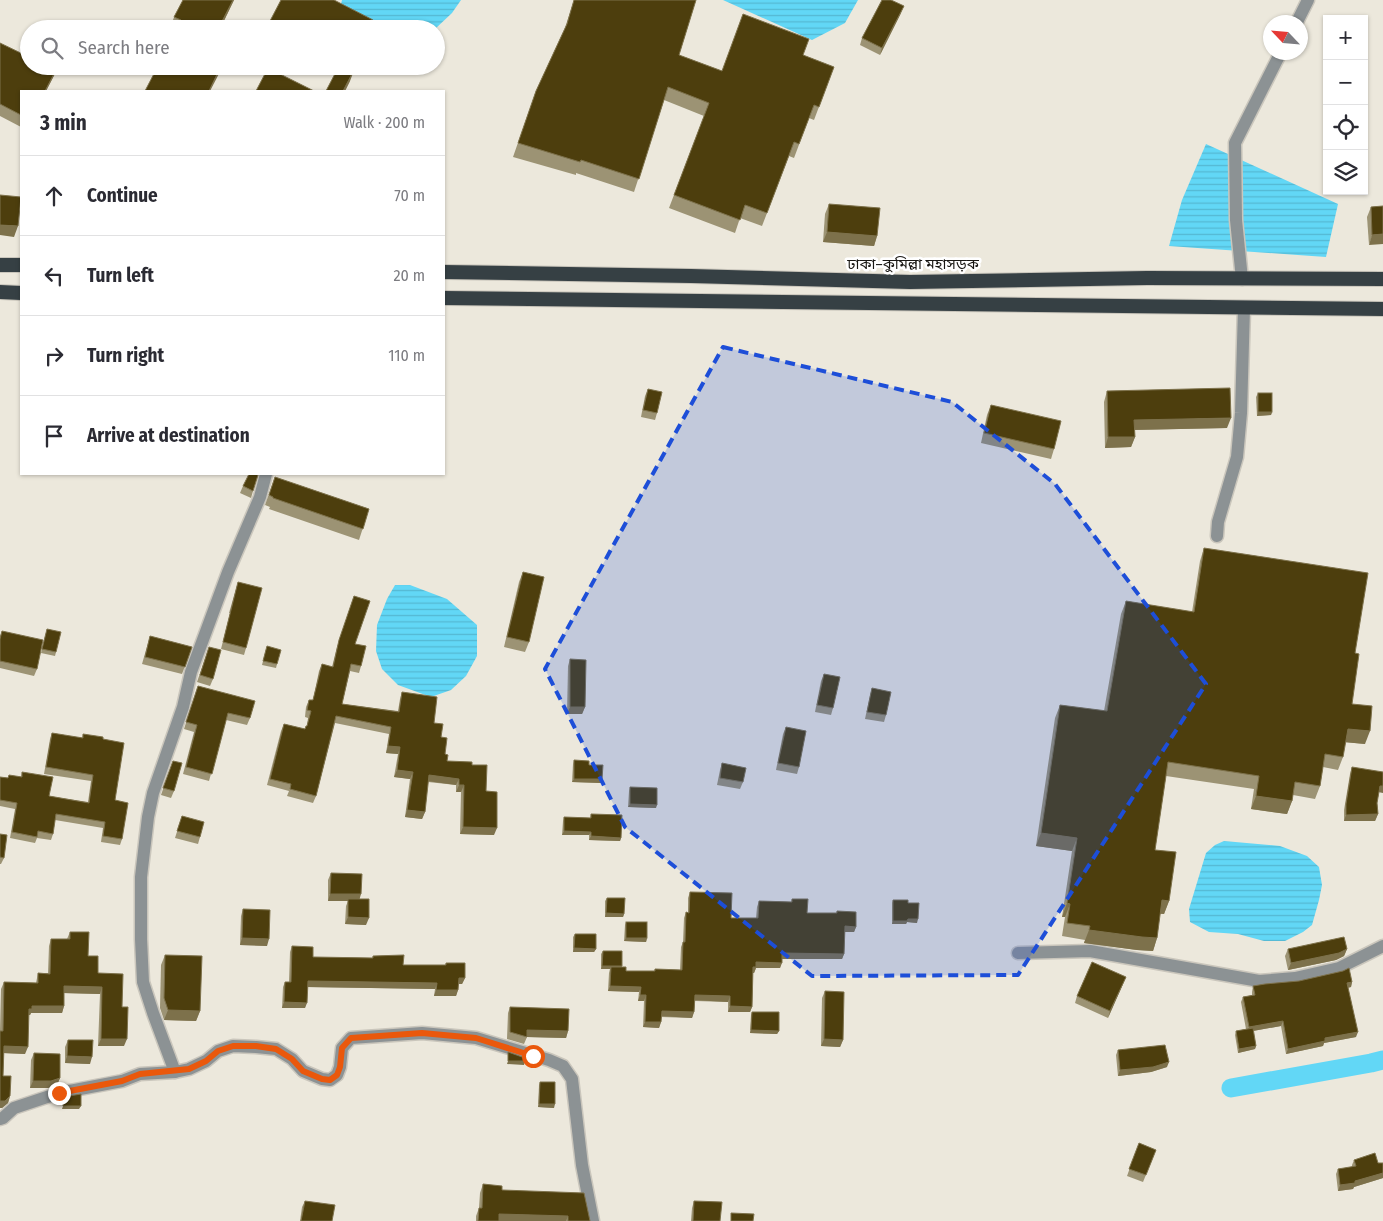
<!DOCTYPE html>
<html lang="en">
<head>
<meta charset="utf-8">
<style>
	body { margin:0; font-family:"Fira Sans Condensed","Noto Sans Bengali",sans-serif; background:#f2f2f3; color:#2b2b33 }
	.controls { position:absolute; right:15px; top:15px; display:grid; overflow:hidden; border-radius:0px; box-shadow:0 1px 4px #0004 }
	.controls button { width:45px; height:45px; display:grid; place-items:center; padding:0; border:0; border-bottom:1px solid #e1e1e2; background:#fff; color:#2b2b33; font:25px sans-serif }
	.compass { position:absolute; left:1263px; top:15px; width:45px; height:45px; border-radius:50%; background:#fff; box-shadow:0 1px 4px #0004; rotate:296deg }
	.stop { position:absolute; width:15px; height:15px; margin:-11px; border:4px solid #ea580c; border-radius:50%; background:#fff }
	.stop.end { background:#ea580c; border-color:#fff; box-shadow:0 1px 5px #0008 }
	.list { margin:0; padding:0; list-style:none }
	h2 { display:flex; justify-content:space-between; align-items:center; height:65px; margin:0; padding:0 20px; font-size:21px }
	h2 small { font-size:16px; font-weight:400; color:#7c7c81 }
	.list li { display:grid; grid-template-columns:32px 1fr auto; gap:15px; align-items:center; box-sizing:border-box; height:80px; padding:0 20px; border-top:1px solid #e1e1e2 }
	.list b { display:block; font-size:19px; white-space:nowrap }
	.list em { font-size:16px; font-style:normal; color:#7c7c81 }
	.icon { flex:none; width:28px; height:28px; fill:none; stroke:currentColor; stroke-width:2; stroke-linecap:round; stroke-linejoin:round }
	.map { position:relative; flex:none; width:1383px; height:1221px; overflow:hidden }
	.search { position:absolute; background:#fff; box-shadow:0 1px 4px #0004; left:20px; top:20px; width:425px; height:55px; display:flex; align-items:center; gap:12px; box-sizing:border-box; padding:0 18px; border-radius:28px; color:#7c7c81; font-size:19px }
	.panel { position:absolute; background:#fff; box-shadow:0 1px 4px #0004; left:20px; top:90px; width:425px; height:385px; border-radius:0px }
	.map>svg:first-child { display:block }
	.water { fill:url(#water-rules) }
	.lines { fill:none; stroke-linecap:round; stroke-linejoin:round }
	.canal { stroke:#62d7f6; stroke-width:19 }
	.minor-casing { stroke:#cac6bc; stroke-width:15 }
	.trunk-casing { stroke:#cac6bc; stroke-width:16 }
	.minor { stroke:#8c9294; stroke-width:12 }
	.trunk { stroke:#364044; stroke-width:14 }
	.wall { fill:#9c9374 }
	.shaded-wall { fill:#7d714b }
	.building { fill:#4d3e0d; stroke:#7d714b }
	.route { stroke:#ea580c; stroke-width:6 }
	.marked { fill:#1d4ed8; fill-opacity:0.2; stroke:#1d4ed8; stroke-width:4; stroke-dasharray:10 6; stroke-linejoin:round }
	.labels { text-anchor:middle; stroke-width:5; stroke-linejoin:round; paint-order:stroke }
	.street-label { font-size:15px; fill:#181612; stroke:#fff }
</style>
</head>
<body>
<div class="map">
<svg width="1383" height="1221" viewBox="0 0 1383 1221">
	<defs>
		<pattern id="water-rules" width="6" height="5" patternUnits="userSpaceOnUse" patternTransform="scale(1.25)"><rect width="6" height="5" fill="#62d7f6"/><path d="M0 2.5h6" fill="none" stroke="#54b8d2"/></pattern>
	</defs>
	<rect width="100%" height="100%" fill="#ece8dc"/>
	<!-- water -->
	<g class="water">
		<polygon points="342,0 461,0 452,13 435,29 372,29 355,20 341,4"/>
		<polygon points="723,0 858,0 845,23 812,40"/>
		<polygon points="1206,144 1338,204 1326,257 1169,246 1182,200"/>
		<polygon points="395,585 410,585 447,599 477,625 477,656 466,676 451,690 431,697 398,685 382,669 376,651 377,625 387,599"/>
		<polygon points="1224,841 1280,846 1307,856 1319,867 1322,885 1319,900 1312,925 1303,932 1285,941 1264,941 1238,934 1209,932 1190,922 1189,909 1206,853 1215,845"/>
	</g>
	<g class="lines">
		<!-- canal -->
		<polyline class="canal" points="1231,1088 1371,1063 1383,1060"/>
		<!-- minor casing -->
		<g class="minor-casing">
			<g id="minor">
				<polyline points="1297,22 1308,0"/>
				<polyline points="1242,279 1236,220 1235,143 1281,52"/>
				<polyline points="1217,536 1218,522 1237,457 1241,413 1244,308"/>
				<polyline points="1018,953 1090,951 1259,981 1295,978 1339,968 1383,946"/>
				<polyline points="175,1072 153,1013 143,982 141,939 141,877 148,817 153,793 183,707 191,672 228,572 260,497 266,474"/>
				<polyline points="0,1119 3,1118 14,1108 59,1093 122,1081 140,1074 175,1072 189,1069 206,1061 218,1051 233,1046 256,1047 276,1049 292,1059 303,1071 322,1079 330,1080 337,1075 340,1067 342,1048 351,1038 422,1033 476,1038 549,1060 563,1066 572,1079 582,1165 593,1221"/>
			</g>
		</g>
		<!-- trunk casing -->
		<g class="trunk-casing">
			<g id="trunk">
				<polyline points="0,265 21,265"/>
				<polyline points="444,272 691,276 910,282 1147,278 1383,279"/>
				<polyline points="0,292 21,293"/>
				<polyline points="444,298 1383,309"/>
			</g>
		</g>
		<!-- minor -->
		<use href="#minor" class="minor"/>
		<!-- trunk -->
		<use href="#trunk" class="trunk"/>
	</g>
	<!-- wall -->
	<g class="wall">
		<polygon points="183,0 234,0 220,29 170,29 174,17"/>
		<polygon points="574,0 696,0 679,55 722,71 803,55 834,67 814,120 809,118 794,158 789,156 762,226 740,218 735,233 669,208 704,116 664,100 634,192 576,173 576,175 513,157 536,91 565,28"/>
		<polygon points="901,13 880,55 860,45 862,38"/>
		<polygon points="373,20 370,29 267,29 270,21"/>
		<polygon points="0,43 29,66 59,66 46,91 21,91 21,127 0,116"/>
		<polygon points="328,66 351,66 350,81 345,91 326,91 337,71"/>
		<polygon points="829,204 877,236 874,246 823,242 825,214"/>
		<polygon points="1383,206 1369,245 1367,217 1371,207"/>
		<polygon points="648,389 657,413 655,420 641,417 645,396"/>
		<polygon points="1107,391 1227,428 1134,430 1135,437 1131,447 1105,448 1104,402"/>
		<polygon points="1258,393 1272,412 1271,415 1257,416 1256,397"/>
		<polygon points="991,405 1054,449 1051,459 981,443 987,415"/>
		<polygon points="275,477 369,509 359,540 269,509 270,507 265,505"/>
		<polygon points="243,486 253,491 251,498 240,493"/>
		<polygon points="1204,548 1355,653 1352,704 1365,744 1345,742 1343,757 1338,770 1323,767 1320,786 1315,799 1293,795 1292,801 1287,814 1251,809 1254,789 1166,776 1155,850 1169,901 1164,914 1160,914 1157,938 1153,951 1137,950 1084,943 1085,940 1062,936 1065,917 1062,917 1072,851 1036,846 1055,718 1060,705 1104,711 1121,614 1126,601 1192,612 1200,561"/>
		<polygon points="523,572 529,642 525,652 504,647 519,582"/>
		<polygon points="238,582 246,648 244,655 221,649 230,613 229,613"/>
		<polygon points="354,596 355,644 361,666 359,673 350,671 342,704 398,711 400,699 402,692 434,723 441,737 447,761 472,765 486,791 494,835 460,834 461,792 456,792 456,785 428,782 425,812 422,819 405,817 410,779 394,777 398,754 386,753 389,734 335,723 316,796 313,803 287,796 289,791 267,785 281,731 284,724 305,729 307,726 308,718 305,717 306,707 309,700 313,700 319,671 322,664 332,667 337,647"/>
		<polygon points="47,629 56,652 55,656 41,653"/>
		<polygon points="2,631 37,669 34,676 0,668 0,636"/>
		<polygon points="150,636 192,647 182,674 142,664"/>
		<polygon points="209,647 213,679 210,686 197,682"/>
		<polygon points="266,649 277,664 276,668 262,665"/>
		<polygon points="570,659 585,707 582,714 567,714 568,666"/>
		<polygon points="824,674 833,708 831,715 815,712 821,681"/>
		<polygon points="198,686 250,718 247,725 226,720 209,781 183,774 194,732 184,729"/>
		<polygon points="872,688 886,715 884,722 865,719 870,695"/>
		<polygon points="786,727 799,767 797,774 776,770 783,734"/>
		<polygon points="52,733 82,738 83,734 103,739 122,839 120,845 101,842 103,828 55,820 53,834 51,840 37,838 35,843 10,838 15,809 0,806 0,777 8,778 9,775 21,777 22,772 49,796 88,802 91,781 44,774 50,739"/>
		<polygon points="574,760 589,765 602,779 601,783 572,782 573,764"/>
		<polygon points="173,761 174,791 171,798 161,795"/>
		<polygon points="722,763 743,782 740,789 717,785 720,770"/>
		<polygon points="1352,767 1379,792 1377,803 1378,814 1375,821 1344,821 1344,810 1350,774"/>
		<polygon points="630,787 656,808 628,807 629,791"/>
		<polygon points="591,814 621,838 620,841 589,840 589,835 562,835 563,821 564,817 590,818"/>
		<polygon points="182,816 200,837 198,844 175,838"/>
		<polygon points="0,834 4,858 1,864 0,864"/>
		<polygon points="331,873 360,899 366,925 345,924 346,906 348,901 328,901 328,880"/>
		<polygon points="690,892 731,918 756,918 757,907 759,901 791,902 792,899 807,913 836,913 837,911 856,927 854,932 845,932 844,954 842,959 782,959 780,968 756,968 754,973 753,973 752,1007 750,1012 728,1012 728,1002 695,1001 694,1012 692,1018 661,1017 661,1022 659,1028 643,1027 644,1001 638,1001 639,992 608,991 609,973 610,969 601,969 601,954 603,951 626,971 654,971 655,969 680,970 681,947 683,942 684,918 686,912 688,913 688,898"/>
		<polygon points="607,898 624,914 623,917 605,917 605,901"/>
		<polygon points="893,900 908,903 917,923 907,922 906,924 892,924 892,903"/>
		<polygon points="243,909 267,946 240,945 241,916"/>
		<polygon points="626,922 647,938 646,942 624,941 625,925"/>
		<polygon points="70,932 88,956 98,973 122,1007 124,1046 98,1046 100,994 64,993 64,1006 62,1013 31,1013 30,1015 28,1015 25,1054 4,1053 3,1076 10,1096 8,1103 2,1108 0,1108 0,1031 1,989 4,982 36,983 38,973 48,973 49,946 51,939 67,939"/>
		<polygon points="575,934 596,949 594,952 573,952 573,937"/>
		<polygon points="292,946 313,957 372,958 373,956 403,965 445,965 446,963 465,978 462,984 458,984 458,990 456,996 434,996 435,989 308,987 305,1008 282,1008 283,987 285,982 289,982 290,952"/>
		<polygon points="1288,949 1347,949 1344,956 1336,960 1288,970 1285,956"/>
		<polygon points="165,955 200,1011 196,1021 164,1020 160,1008 161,965"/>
		<polygon points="1126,977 1108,1018 1075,1003 1077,996"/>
		<polygon points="1352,982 1351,987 1348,988 1356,1037 1324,1043 1323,1046 1286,1054 1281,1026 1253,1031 1256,1046 1255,1049 1238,1053 1235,1035 1236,1031 1246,1029 1241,1002 1243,997 1252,995 1252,992 1253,986"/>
		<polygon points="825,991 843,1040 840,1047 821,1046 822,998"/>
		<polygon points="510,1007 568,1031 566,1038 527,1037 524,1044 507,1039 508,1013"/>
		<polygon points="752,1012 779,1031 777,1034 750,1033 751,1015"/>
		<polygon points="68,1040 90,1064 65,1063 65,1047"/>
		<polygon points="1118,1050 1167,1067 1151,1072 1118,1076 1116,1055"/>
		<polygon points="34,1053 60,1078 57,1085 48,1088 30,1088 31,1060"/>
		<polygon points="540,1082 554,1108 538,1107 539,1085"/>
		<polygon points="1139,1143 1156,1150 1143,1182 1127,1176"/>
		<polygon points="1354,1160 1378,1163 1383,1163 1383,1178 1354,1187 1353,1189 1338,1191 1336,1174 1338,1169 1352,1167 1352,1165"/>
		<polygon points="483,1184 502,1190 588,1214 590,1221 476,1221 476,1216 479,1208 480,1193"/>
		<polygon points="305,1201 332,1221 300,1221 302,1207"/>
		<polygon points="694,1201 720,1221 691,1221 692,1208"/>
	</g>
	<!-- shaded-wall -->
	<g class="shaded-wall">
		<polygon points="233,0 234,0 220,29 218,29"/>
		<polygon points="904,6 901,13 880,55 882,48"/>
		<polygon points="58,66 59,66 46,91 45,91"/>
		<polygon points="221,66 223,66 210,91 209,91"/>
		<polygon points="355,68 350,81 345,91 343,91"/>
		<polygon points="0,225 18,226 14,237 0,235"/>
		<polygon points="827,232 877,236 874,246 823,242"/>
		<polygon points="1383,234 1383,244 1369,245 1372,235"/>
		<polygon points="1258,412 1272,412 1271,415 1257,416"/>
		<polygon points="1231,418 1227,428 1130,430 1134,420"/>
		<polygon points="1108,437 1135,437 1131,447 1105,448"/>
		<polygon points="570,707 585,707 582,714 567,714"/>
		<polygon points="1348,729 1370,731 1365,744 1343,742"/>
		<polygon points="388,746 400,747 398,754 386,753"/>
		<polygon points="397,770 413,772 410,779 394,777"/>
		<polygon points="429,775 459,779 456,785 427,781"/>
		<polygon points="574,779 602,779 601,783 572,782"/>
		<polygon points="459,785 464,785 461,792 456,792"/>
		<polygon points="1380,786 1383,786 1383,793 1378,792"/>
		<polygon points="1256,796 1292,801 1287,814 1251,809"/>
		<polygon points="630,804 657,805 656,808 628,807"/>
		<polygon points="407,810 425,812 422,819 405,817"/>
		<polygon points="1378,814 1375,821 1344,821 1346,815"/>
		<polygon points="463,827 497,828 494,835 460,834"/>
		<polygon points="564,831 591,832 589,835 562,835"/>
		<polygon points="1041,833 1077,838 1072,851 1036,846"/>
		<polygon points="591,836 621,838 620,841 589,840"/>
		<polygon points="330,894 361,894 359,901 348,899 348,901 328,901"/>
		<polygon points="1162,900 1169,901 1164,914 1157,913"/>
		<polygon points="1067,903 1070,904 1065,917 1062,917"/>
		<polygon points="606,913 624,914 623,917 605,917"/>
		<polygon points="348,917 369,918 366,925 345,924"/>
		<polygon points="908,919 918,919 917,923 907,922 906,924 892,924 893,921"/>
		<polygon points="845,926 856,927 854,932 843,932"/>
		<polygon points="1089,930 1157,938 1153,951 1137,950 1084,943"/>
		<polygon points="242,938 269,939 267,946 240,945"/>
		<polygon points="626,938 647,938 646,942 624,941"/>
		<polygon points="574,948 596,949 594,952 573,952"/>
		<polygon points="1347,949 1344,956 1336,960 1288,970 1291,963"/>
		<polygon points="782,953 844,954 842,959 780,959"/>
		<polygon points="756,962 782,963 780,968 756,968 754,973 751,973 753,967"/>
		<polygon points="602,966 622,966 620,970 611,967 610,969 601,969"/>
		<polygon points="1126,977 1123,984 1108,1018 1110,1011"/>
		<polygon points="459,978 465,978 462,984 456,984"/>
		<polygon points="308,981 437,983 435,989 306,987"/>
		<polygon points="1352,982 1351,987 1345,988 1347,983"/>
		<polygon points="64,986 102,987 100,994 62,993"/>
		<polygon points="610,986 641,987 639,992 608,991"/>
		<polygon points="436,990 458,990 456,996 434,996"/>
		<polygon points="640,995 646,995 644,1001 638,1001"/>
		<polygon points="695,995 730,996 728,1002 693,1000"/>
		<polygon points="284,1002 307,1003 305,1008 282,1008"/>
		<polygon points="32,1006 64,1006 62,1013 31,1013 30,1015 26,1015 29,1009"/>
		<polygon points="730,1006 752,1007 750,1012 728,1012"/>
		<polygon points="168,1010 200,1011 196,1021 164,1020"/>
		<polygon points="662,1011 694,1012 692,1018 660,1016"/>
		<polygon points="1283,1021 1281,1026 1247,1032 1249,1027"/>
		<polygon points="645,1022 661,1022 659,1028 643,1027"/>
		<polygon points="527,1030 568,1031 566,1038 527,1037"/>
		<polygon points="751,1030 779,1031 777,1034 750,1033"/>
		<polygon points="1358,1032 1356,1037 1324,1043 1323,1046 1286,1054 1288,1049 1325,1038"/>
		<polygon points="101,1039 127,1039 124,1046 98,1046"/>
		<polygon points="824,1039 843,1040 840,1047 821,1046"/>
		<polygon points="4,1046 28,1047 25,1054 2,1053"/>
		<polygon points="1256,1046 1255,1049 1238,1053 1239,1049"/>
		<polygon points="67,1056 92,1057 90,1064 65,1063"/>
		<polygon points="508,1061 525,1061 524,1065 507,1064"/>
		<polygon points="1169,1062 1167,1067 1151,1072 1118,1076 1120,1070"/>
		<polygon points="60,1078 57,1085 48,1088 30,1088 33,1081"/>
		<polygon points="10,1096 8,1103 2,1108 0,1108 0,1101"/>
		<polygon points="539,1104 555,1104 554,1108 538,1107"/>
		<polygon points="63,1106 81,1106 79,1109 62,1109"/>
		<polygon points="1383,1173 1383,1178 1354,1187 1353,1189 1338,1191 1340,1185"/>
		<polygon points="499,1214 568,1216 566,1221 497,1221"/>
	</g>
	<!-- building -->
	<g class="building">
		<polygon points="183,0 233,0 218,29 177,29 181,20 174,17"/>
		<polygon points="281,0 334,0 373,20 369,29 286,29 270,21"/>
		<polygon points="574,0 696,0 679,55 722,71 743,14 809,39 803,55 834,67 819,107 814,105 799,144 794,142 767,213 745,205 740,220 674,195 709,103 668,87 639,179 581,160 580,162 518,143 536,91 567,24"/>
		<polygon points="882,0 891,0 904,6 882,48 862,38"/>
		<polygon points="0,43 29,57 29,66 58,66 45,91 21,91 21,115 0,104"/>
		<polygon points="158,66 221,66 209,91 145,91"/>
		<polygon points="339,66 350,66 355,68 343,91 326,91"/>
		<polygon points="268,68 314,91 256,91"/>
		<polygon points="0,195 21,197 18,226 0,225"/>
		<polygon points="829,204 880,208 877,236 827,232"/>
		<polygon points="1383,206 1383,234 1372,235 1371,207"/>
		<polygon points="1230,388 1231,418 1134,420 1135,437 1108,437 1107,391"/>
		<polygon points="648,389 662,392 657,413 643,410"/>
		<rect x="1258" y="393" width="14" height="19"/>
		<polygon points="991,405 1061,421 1054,449 984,433"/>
		<polygon points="249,474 255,474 258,475 253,491 243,486"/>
		<polygon points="275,477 369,509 363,529 273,498 273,497 269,495"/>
		<polygon points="1204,548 1368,573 1355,653 1359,654 1352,704 1372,706 1370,731 1348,729 1343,757 1325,754 1320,786 1295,782 1292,801 1256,796 1259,776 1168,762 1155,850 1176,852 1169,901 1162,900 1157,938 1142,937 1089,930 1090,926 1067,923 1070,904 1067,903 1077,838 1041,833 1060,705 1107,711 1126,601 1194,612"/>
		<polygon points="523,572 544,577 529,642 507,637"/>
		<polygon points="238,582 262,588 246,648 223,642"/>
		<polygon points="354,596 370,601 355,644 366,646 361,666 351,664 342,704 399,712 402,692 437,697 434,723 443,724 441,737 447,738 445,754 448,755 447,761 472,762 472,765 487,765 486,791 497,792 497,828 463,827 464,785 459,785 459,779 429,775 425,812 407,810 413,772 397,770 400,747 388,746 391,727 336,716 316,796 290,789 291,784 270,779 284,724 305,729 306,726 307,726 311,711 307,710 309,700 313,700 322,664 333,667 339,640"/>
		<polygon points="47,629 61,632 56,652 42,649"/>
		<polygon points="2,631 43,640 37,669 0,661 0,639"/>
		<polygon points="150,636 192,647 185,667 145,657"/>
		<polygon points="267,646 281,650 277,664 263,661"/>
		<polygon points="209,647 221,650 213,679 200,675"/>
		<polygon points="570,659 586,660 585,707 570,707"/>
		<polygon points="824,674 840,677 833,708 817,705"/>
		<polygon points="198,686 255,701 250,718 228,713 212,774 186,767 197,725 186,722"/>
		<polygon points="872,688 891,692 886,715 867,712"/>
		<polygon points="786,727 806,731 799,767 778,763"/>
		<polygon points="52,733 83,738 83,734 103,737 103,739 124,743 115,800 128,803 122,839 103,836 105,822 56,814 53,834 38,831 37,837 12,832 17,803 0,800 0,777 8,778 9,775 22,777 22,772 53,777 49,796 89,803 93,775 46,767"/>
		<polygon points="574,760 589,761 589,765 603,765 602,779 574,779"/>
		<polygon points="173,761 182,763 174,791 163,788"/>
		<polygon points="722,763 746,768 743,782 720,778"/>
		<polygon points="1352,767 1383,772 1383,786 1380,786 1377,803 1378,814 1346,815 1346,804"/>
		<polygon points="630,787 657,788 657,805 630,804"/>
		<polygon points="591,814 622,815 621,838 591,836 591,832 564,831 564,817 591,818"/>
		<polygon points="182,816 204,822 200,837 177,831"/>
		<polygon points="0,834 7,835 4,858 0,857"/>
		<polygon points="331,873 362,874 361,894 330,894"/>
		<polygon points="690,892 732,893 731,918 758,918 759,901 792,902 792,899 808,899 807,913 837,913 837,911 856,912 856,927 845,926 844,954 782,953 782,963 756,962 756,967 753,967 752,1007 730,1006 730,996 695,995 694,1012 662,1011 661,1022 645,1022 646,995 640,995 641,987 610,986 611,967 626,967 626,971 655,971 655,969 682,970 683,942 685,942 686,912 689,913"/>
		<polygon points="607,898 625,898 624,914 606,913"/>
		<polygon points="348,899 369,899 369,918 348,917"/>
		<polygon points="893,900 908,900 908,903 919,903 918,919 908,919 907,921 893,921"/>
		<polygon points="243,909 270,910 269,939 242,938"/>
		<rect x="626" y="922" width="21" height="16"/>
		<polygon points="70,932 89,932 88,956 98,956 98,973 123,974 122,1007 128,1007 127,1039 101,1039 102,987 64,986 64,1006 32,1006 32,1009 29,1009 28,1047 4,1046 3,1076 11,1076 10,1096 5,1101 0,1101 0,1031 3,1031 4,982 38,983 38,973 50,974 51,939 70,939"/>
		<polygon points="575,934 596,934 596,949 574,948"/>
		<polygon points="1344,937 1347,949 1339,953 1291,963 1288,949"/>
		<polygon points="292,946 313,947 313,957 373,958 373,956 404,955 403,965 446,965 446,963 465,963 465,978 459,978 458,990 436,990 437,983 308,981 307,1003 284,1002 285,982 291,982"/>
		<polygon points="603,951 622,951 622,966 602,966"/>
		<polygon points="165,955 202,956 200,1011 168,1010 164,998"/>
		<polygon points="1092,962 1126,977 1110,1011 1077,996"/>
		<polygon points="1349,968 1352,982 1347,983 1358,1032 1325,1038 1325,1041 1288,1049 1283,1021 1249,1027 1243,997 1255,995 1253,986 1265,984 1299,981 1343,971"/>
		<polygon points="825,991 844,992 843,1040 824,1039"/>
		<polygon points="510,1007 569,1009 568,1031 527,1030 527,1037 510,1032"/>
		<polygon points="752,1012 779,1012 779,1031 751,1030"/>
		<polygon points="1253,1028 1256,1046 1239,1049 1236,1031"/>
		<polygon points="68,1040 93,1040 92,1057 67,1056"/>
		<polygon points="1165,1045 1169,1062 1153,1067 1120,1070 1118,1050"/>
		<polygon points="508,1052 525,1058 525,1061 508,1061"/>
		<polygon points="34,1053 60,1054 60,1078 51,1081 33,1081"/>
		<polygon points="540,1082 555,1082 555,1104 539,1104"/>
		<polygon points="81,1094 81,1106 63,1106 63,1097"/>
		<polygon points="1139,1143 1156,1150 1146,1175 1129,1169"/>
		<polygon points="1375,1153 1378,1163 1383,1163 1383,1173 1355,1181 1355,1183 1340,1185 1338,1169 1356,1166 1354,1160"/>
		<polygon points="483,1184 502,1186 502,1190 584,1193 590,1221 568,1221 568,1216 499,1214 499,1221 478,1221 479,1208 482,1208"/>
		<polygon points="305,1201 335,1205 332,1221 301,1221"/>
		<polygon points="694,1201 722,1202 720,1221 693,1221"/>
		<polygon points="731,1213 754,1214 753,1221 731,1221"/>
	</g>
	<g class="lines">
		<!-- route -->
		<polyline class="route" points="59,1093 122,1081 140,1074 189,1069 206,1061 218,1051 233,1046 256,1046 276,1049 292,1059 303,1071 322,1079 330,1080 337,1075 340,1067 342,1048 351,1038 422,1033 476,1038 533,1056"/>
	</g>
	<!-- marked area -->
	<path class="marked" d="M 723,347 L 952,402 L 1055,484 L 1206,684 L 1018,975 L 812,976 L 625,827 L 545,669 Z"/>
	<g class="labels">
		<!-- street labels -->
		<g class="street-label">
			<text x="913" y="269">ঢাকা–কুমিল্লা মহাসড়ক</text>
		</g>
	</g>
</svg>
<div class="controls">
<button>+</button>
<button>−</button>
<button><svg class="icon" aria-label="locate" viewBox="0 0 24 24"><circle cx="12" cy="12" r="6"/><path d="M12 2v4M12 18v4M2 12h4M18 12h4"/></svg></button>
<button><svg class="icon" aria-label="layers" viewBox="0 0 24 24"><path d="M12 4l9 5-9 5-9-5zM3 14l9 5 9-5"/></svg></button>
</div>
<svg class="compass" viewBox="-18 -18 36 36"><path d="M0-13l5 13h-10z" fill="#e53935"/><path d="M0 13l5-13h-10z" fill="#7c7c81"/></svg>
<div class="stop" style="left:533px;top:1056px"></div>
<div class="stop end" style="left:59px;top:1093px"></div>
<div class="search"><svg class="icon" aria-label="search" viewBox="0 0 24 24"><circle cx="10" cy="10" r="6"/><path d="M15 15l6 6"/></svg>Search here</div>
<section class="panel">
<h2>3 min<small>Walk · 200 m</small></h2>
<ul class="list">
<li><svg class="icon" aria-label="ahead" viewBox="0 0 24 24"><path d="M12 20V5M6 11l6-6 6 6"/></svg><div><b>Continue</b></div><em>70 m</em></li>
<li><svg class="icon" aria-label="left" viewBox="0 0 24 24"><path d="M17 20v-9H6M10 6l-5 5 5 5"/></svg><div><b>Turn left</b></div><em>20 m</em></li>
<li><svg class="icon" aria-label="right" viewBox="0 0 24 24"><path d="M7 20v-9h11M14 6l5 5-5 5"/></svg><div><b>Turn right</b></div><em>110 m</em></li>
<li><svg class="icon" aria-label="arrive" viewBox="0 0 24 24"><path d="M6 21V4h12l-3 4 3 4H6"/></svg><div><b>Arrive at destination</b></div></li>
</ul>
</section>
</div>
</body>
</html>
